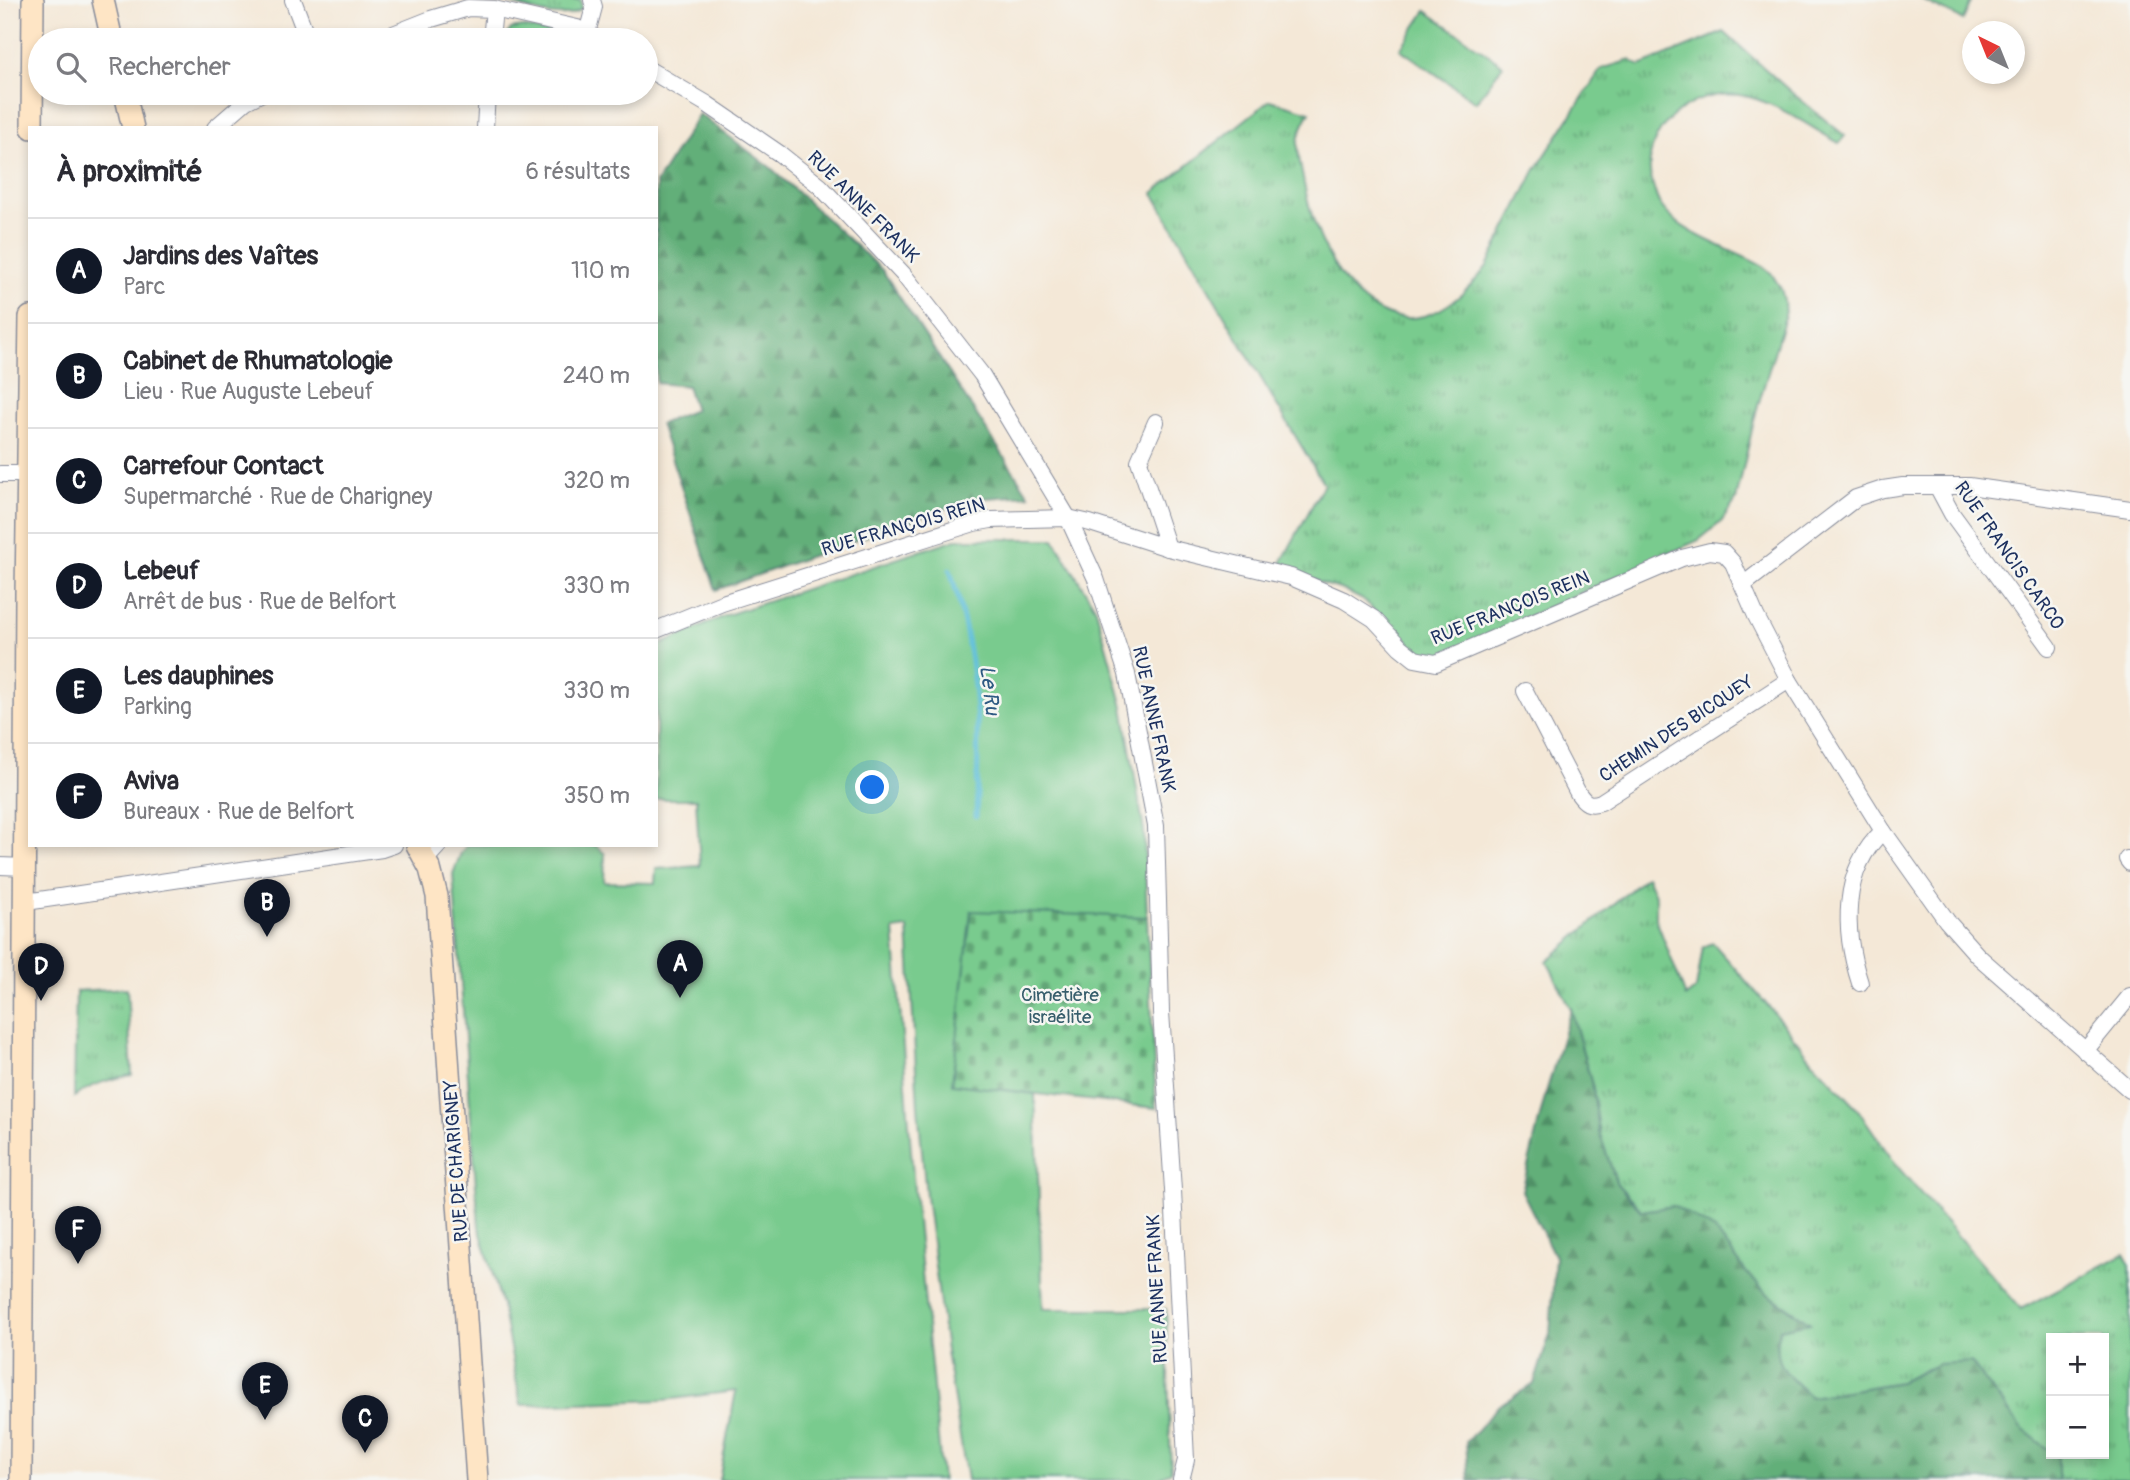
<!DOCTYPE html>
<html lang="fr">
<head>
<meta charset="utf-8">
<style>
	body { margin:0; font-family:Pangolin,sans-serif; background:#f2f2f3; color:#2b2b33 }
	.controls { position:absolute; right:21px; bottom:21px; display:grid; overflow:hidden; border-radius:0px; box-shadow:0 4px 10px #0003 }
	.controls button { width:63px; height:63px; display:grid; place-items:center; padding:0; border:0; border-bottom:2px solid #e1e1e2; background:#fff; color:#2b2b33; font:35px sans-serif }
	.compass { position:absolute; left:1962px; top:21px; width:63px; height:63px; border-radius:50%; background:#fff; box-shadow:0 4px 10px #0003; rotate:317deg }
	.you { position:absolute; left:873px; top:788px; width:24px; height:24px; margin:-18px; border:5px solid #fff; border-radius:50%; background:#1a73e8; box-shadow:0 0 0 10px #1a73e833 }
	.badge { display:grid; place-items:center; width:46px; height:46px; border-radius:50%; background:#111827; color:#fff; font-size:23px; font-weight:700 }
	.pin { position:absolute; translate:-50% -58px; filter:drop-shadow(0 2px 4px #0008) }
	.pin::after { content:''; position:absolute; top:37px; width:24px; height:21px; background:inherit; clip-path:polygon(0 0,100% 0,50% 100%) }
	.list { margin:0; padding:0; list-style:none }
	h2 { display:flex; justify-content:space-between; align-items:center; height:91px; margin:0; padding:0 28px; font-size:30px }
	h2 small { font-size:23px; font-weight:400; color:#7c7c81 }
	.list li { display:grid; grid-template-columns:46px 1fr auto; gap:21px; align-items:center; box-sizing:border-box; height:105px; padding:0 28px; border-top:2px solid #e1e1e2 }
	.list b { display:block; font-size:26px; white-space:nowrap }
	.list p { margin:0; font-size:23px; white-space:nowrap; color:#7c7c81 }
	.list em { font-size:23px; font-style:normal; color:#7c7c81 }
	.icon { flex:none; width:38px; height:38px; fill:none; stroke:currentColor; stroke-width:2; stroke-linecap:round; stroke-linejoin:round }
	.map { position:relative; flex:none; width:2130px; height:1480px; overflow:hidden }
	.search { position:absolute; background:#fff; box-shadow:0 4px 10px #0003; left:28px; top:28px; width:630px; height:77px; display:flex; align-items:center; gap:18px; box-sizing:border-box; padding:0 24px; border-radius:38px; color:#7c7c81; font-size:26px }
	.panel { position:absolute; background:#fff; box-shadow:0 4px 10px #0003; left:28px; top:126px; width:630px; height:721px; border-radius:0px }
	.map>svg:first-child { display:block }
	.grass { fill:url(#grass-tufts); stroke:#4a7d76; stroke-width:2 }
	.forest { fill:url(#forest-firs); stroke:#3e6f6c; stroke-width:2 }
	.cemetery { fill:url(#cemetery-stones); stroke:#4a7d76; stroke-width:2 }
	.green { fill:#79cb8e; stroke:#4a7d76; stroke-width:2 }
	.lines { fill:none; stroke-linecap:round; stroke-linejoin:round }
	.stream { stroke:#5abdd8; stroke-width:5 }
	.street-casing { stroke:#888c9a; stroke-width:18 }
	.secondary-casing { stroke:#888c9a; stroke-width:24 }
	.street { stroke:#fff; stroke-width:16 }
	.secondary { stroke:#fee5c5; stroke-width:21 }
	.labels { text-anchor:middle; stroke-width:5; stroke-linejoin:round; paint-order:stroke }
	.street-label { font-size:19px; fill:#1b2f5e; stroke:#f6f6f2 }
	.park-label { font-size:19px; fill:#375e6c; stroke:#f6f6f2 }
	.water-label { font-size:21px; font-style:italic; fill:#2e5a83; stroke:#f6f6f2 }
</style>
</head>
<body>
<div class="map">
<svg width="2130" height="1480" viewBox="0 0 2130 1480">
	<defs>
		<pattern id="grass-tufts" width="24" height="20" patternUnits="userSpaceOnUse" patternTransform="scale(1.75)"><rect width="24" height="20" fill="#79cb8e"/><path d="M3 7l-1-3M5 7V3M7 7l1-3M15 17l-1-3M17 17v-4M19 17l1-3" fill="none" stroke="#62a577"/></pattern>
		<pattern id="forest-firs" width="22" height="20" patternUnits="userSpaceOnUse" patternTransform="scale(1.75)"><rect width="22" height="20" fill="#62af79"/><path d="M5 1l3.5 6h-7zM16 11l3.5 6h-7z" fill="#508f66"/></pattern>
		<pattern id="cemetery-stones" width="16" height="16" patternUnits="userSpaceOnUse" patternTransform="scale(1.75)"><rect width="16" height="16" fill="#79cb8e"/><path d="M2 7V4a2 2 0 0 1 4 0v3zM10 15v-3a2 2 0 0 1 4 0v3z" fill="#62a577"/></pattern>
	</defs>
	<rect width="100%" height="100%" fill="#f6f6f2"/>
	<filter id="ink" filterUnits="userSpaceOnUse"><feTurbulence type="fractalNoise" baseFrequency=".0143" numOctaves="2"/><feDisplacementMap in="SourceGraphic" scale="14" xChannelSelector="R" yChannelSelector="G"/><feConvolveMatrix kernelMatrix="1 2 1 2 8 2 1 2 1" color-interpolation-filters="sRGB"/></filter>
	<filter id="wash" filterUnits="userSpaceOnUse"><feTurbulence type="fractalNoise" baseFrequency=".00686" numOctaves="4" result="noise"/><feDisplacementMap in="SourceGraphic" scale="28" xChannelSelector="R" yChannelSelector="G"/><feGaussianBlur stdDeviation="1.57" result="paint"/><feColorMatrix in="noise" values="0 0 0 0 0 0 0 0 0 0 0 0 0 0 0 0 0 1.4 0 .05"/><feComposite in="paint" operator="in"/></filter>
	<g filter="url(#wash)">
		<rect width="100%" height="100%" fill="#f4e8d7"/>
		<!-- grass -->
		<g class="grass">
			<path d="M 500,0 L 581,0 L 582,8 C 565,26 521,6 500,0 Z"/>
			<polygon points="523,27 581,39 581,40 504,40 511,29"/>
			<path d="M 1724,32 L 1791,92 L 1845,136 L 1839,143 C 1808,126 1774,100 1739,95 C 1690,89 1638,131 1652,182 C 1655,191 1656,200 1662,207 C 1682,235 1732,249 1762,266 L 1771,273 L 1781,289 L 1784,300 L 1785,317 L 1756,412 L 1736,500 L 1721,522 L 1699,540 L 1425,663 L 1365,601 L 1343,590 L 1318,582 L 1281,563 L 1324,484 C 1266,388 1210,291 1153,193 L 1270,100 L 1310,112 C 1305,121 1299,131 1298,142 C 1297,155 1302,171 1304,184 C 1323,284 1401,381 1487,266 L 1535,171 L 1601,69 L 1630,60 L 1640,66 Z"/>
			<path d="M 1647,876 L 1656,898 L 1656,919 L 1686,997 L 1696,989 L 1703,947 L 1713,943 L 1774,1013 L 1817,1066 L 1856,1107 L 1897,1166 L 2021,1309 L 2124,1254 L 2130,1265 L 2130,1480 L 2058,1480 L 2058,1457 L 2054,1454 L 2104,1454 L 2104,1338 L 2051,1338 L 2051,1452 L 2021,1428 L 2000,1399 L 1938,1364 L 1900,1382 L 1811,1397 C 1785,1372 1772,1368 1779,1329 L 1809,1322 L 1765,1292 L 1674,1206 L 1642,1211 L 1617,1184 L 1599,1132 L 1593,1089 L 1571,1009 L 1547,961 Z"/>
			<path d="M 127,988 L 132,1075 C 110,1079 92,1084 74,1097 L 76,991 Z"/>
		</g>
		<!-- forest -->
		<g class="forest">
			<polygon points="699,114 771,168 882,270 1029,495 971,499 716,590 660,424 695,410 687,386 656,383 656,183"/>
			<path d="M 1571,1009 L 1593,1089 L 1599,1132 L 1617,1184 L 1642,1211 L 1674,1206 L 1715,1230 L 1747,1273 L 1765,1292 L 1810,1323 L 1779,1329 C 1772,1365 1786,1374 1811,1397 L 1900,1382 L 1938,1364 L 1971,1362 L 2021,1428 L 2058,1457 L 2058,1480 L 1469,1480 L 1466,1442 L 1499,1405 L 1534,1384 L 1550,1334 L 1555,1257 L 1522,1191 L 1545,1096 Z"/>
		</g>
		<!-- cemetery -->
		<polygon class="cemetery" points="971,910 1147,917 1156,1108 952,1084"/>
		<!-- green -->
		<g class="green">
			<polygon points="1922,0 1972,0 1963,20"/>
			<polygon points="1426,11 1503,65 1476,102 1400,49"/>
			<polygon points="956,539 1054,539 1096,609 1123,707 1144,831 1147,917 971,911 952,1084 1035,1094 1043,1309 1166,1309 1171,1471 1158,1480 967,1480 946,1351 926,1196 918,1107 908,928 894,930 914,1189 942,1480 719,1480 736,1391 664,1400 521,1405 502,1306 479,1227 453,874 461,853 467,845 595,845 605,854 604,882 655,883 656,869 700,866 696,799 656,799 656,647 727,615"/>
		</g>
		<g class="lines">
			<!-- stream -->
			<path class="stream" d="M 950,570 C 976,652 981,730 976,816"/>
		</g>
	</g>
	<g filter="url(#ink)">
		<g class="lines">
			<!-- street casing -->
			<g class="street-casing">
				<g id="street">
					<polyline points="293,0 308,40"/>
					<polyline points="587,33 594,7 592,0"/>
					<polyline points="378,40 431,19 468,8 494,9 577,28 599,40"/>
					<polyline points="491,40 494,9"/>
					<polyline points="646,68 707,104 780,154 820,186 903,274 982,375 1068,518 1096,579 1127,674 1156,826 1161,1012 1173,1190 1186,1460 1181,1480"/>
					<polyline points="215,128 246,101 262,93"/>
					<polyline points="485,128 487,93"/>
					<polyline points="1156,422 1139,461 1168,548"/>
					<polyline points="0,474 28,474"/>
					<polyline points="1937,486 1952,514 2049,647"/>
					<polyline points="1743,585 1856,498 1883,489 1903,486 1969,486 2130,509"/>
					<polyline points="656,630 722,603 974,523 991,520 1068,518 1090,523 1168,548 1291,577 1344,600 1374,619 1400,647 1415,659 1436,663 1682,558 1710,551 1724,553 1733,563 1756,616 1789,680 1883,831 1947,921 1978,956 2130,1090"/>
					<path d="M 1525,691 L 1578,793 C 1585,803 1589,806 1601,802 L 1789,680"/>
					<polyline points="426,859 439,845"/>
					<polyline points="2127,859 2130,863"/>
					<polyline points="0,866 25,867"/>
					<polyline points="26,902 382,849 394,845"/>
					<path d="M 1860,983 C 1843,931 1841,870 1883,831"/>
					<polyline points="2085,1051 2130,996"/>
				</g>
			</g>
			<!-- secondary casing -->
			<g class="secondary-casing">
				<g id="secondary">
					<polyline points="103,0 112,40"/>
					<polyline points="125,93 133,128"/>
					<polyline points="32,128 33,0"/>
					<polyline points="417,845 430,869 437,896 477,1480"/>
					<polyline points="21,1480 26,594 30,317"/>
				</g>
			</g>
			<!-- street -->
			<use href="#street" class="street"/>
			<!-- secondary -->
			<use href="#secondary" class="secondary"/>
		</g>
	</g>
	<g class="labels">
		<!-- street labels -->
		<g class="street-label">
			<text transform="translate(864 206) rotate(45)" y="7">RUE ANNE FRANK</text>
			<text transform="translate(903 526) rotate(-16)" y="7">RUE FRANÇOIS REIN</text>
			<text transform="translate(2010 555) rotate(55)" y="7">RUE FRANCIS CARCO</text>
			<text transform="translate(1510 607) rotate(-22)" y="7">RUE FRANÇOIS REIN</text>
			<text transform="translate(1155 719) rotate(78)" y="7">RUE ANNE FRANK</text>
			<text transform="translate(1676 728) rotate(-33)" y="7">CHEMIN DES BICQUEY</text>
			<text transform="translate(455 1161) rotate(-94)" y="7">RUE DE CHARIGNEY</text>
			<text transform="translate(1156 1289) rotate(-93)" y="7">RUE ANNE FRANK</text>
		</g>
		<!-- park labels -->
		<g class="park-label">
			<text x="1060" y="1001">Cimetière<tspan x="1060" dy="22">israélite</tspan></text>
		</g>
		<!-- water labels -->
		<g class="water-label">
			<text transform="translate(990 690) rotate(83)" y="7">Le Ru</text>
		</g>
	</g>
</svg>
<div class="controls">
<button>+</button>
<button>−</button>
</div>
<svg class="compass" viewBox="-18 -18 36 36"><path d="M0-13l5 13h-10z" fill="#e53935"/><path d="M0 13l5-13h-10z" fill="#7c7c81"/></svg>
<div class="you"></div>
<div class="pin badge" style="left:680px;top:998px">A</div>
<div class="pin badge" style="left:267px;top:937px">B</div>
<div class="pin badge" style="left:365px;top:1453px">C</div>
<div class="pin badge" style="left:41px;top:1001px">D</div>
<div class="pin badge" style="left:265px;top:1420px">E</div>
<div class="pin badge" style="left:78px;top:1264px">F</div>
<div class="search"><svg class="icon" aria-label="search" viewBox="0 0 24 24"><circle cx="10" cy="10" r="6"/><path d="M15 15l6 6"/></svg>Rechercher</div>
<section class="panel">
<h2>À proximité<small>6 résultats</small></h2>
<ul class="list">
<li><span class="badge">A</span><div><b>Jardins des Vaîtes</b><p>Parc</p></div><em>110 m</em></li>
<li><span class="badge">B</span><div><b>Cabinet de Rhumatologie</b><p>Lieu · Rue Auguste Lebeuf</p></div><em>240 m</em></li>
<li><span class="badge">C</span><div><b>Carrefour Contact</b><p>Supermarché · Rue de Charigney</p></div><em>320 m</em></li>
<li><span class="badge">D</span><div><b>Lebeuf</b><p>Arrêt de bus · Rue de Belfort</p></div><em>330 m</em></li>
<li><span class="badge">E</span><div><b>Les dauphines</b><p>Parking</p></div><em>330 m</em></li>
<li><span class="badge">F</span><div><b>Aviva</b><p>Bureaux · Rue de Belfort</p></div><em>350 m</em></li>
</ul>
</section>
</div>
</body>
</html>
